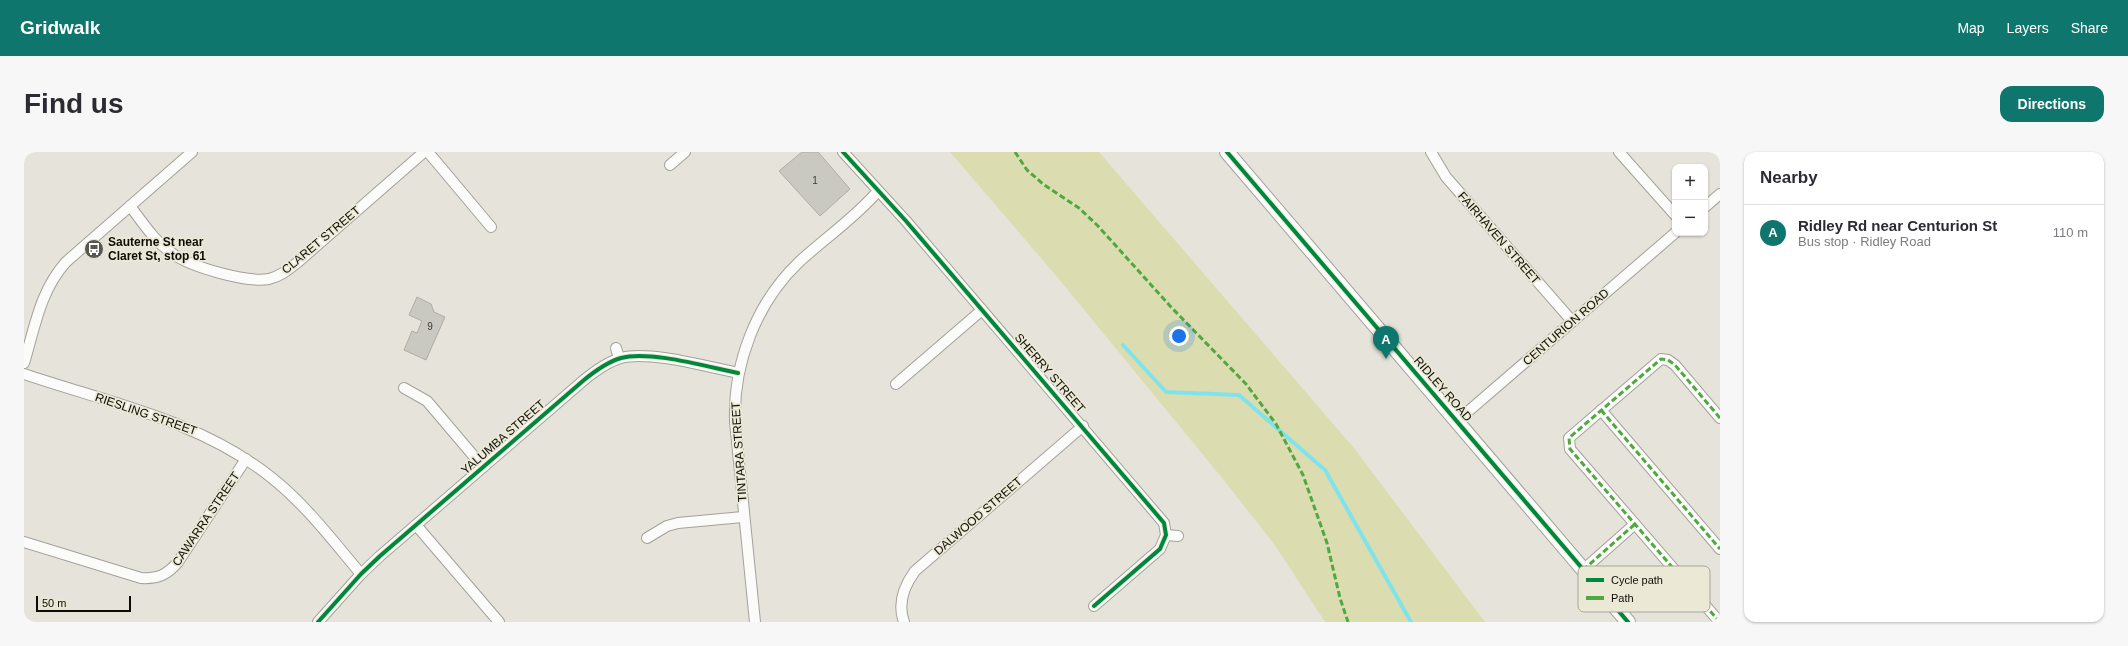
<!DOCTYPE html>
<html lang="en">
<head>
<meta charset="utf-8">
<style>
	body { margin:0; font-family:Arial,sans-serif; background:#f7f7f7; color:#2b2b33 }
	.controls { position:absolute; right:12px; top:12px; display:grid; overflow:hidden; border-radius:8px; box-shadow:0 1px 3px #0004 }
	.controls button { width:36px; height:36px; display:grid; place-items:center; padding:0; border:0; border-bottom:1px solid #e1e1e2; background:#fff; color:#2b2b33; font:20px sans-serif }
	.scale { position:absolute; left:12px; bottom:10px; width:95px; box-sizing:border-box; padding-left:4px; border:2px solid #0d0b06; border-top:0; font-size:11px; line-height:14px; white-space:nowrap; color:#0d0b06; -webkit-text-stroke:3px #ebe8d5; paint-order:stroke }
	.you { position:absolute; left:1155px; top:184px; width:14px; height:14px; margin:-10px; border:3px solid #fff; border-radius:50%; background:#1a73e8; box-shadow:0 0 0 6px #1a73e833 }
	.badge { display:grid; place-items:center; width:26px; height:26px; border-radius:50%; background:#0f766e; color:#fff; font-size:13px; font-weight:700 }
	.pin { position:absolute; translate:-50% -33px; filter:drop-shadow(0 1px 2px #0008) }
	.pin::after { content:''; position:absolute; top:21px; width:14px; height:12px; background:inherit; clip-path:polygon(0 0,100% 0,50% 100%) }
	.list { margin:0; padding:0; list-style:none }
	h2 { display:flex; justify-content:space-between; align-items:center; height:52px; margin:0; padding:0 16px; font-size:17px }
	h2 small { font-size:13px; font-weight:400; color:#7c7c81 }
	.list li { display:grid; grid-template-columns:26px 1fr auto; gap:12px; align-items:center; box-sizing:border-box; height:56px; padding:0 16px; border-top:1px solid #e1e1e2 }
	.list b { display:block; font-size:15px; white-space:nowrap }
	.list p { margin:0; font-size:13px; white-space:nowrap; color:#7c7c81 }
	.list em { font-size:13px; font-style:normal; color:#7c7c81 }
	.map { position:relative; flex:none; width:1696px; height:470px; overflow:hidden; border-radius:12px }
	header { display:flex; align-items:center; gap:24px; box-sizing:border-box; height:56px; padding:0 20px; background:#0f766e; color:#fff }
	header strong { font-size:19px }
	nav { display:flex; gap:22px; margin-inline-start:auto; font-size:14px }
	.intro { display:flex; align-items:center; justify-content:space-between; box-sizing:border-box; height:96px; padding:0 24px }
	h1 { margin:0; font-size:28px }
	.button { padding:10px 18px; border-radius:12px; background:#0f766e; color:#fff; font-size:14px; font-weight:700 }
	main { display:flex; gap:24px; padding:0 24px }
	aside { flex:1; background:#fff; border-radius:12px; box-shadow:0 1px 3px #0004 }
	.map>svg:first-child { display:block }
	.green { fill:#dbddb1 }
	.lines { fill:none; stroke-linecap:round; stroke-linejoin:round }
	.stream { stroke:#80e3eb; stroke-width:4 }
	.building { fill:#cac9c1; stroke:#aeaca4 }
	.street-casing { stroke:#a3a19a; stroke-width:12 }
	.secondary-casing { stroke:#a3a19a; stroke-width:16 }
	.street { stroke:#fbfbf9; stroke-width:10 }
	.secondary { stroke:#fbfbf9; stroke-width:14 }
	.quiet { stroke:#50a840; stroke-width:3; stroke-dasharray:6 3; stroke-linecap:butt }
	.cycleway-casing { stroke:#ebe8d5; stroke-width:6 }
	.cycleway { stroke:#00873e; stroke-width:4 }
	.labels { text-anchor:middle; stroke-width:3.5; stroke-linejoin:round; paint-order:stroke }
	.number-label { font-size:10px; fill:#3c3a35 }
	.street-label { font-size:12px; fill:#0d0b06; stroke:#ebe8d5 }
	.poi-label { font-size:12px; font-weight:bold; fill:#0d0b06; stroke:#ebe8d5; text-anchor:start }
	.key { fill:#ebe8d5; stroke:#a8a697; stroke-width:1 }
	.key-label { font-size:11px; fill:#0d0b06 }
</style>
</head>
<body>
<header>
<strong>Gridwalk</strong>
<nav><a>Map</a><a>Layers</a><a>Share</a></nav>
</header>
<div class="intro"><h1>Find us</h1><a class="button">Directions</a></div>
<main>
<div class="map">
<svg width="1696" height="470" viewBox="0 0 1696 470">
	<rect width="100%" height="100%" fill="#e6e4da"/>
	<!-- green -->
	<polygon class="green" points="926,0 1075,0 1330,296 1461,470 1301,470 1250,392 1198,326 1034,126"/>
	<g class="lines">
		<!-- stream -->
		<polyline class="stream" points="1099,193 1142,240 1215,243 1301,318 1387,470"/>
	</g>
	<!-- building -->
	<g class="building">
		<polygon points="778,0 794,0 826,37 796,64 755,19"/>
		<polygon points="393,145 407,152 410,160 421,165 402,208 380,198 388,179 393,181 398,169 385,163"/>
	</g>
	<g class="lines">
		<!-- street casing -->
		<g class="street-casing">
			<g id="street">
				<polyline points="404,0 467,75"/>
				<polyline points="819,0 882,69 1140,371 1142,383 1136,397 1070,454"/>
				<polyline points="1407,0 1422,25 1548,169"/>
				<polyline points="1595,0 1651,63"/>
				<polyline points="646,13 661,0"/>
				<path d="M 106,54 C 119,71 131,90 149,102 C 167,115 223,131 245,127 C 257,124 265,117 274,110 L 400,0"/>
				<polyline points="1681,55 1696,42"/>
				<polyline points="592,196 595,206"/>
				<path d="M 0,211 C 11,175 16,139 42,110 L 168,0"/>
				<path d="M 0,222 C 85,251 176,268 248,326 C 282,353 309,389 337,422"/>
				<polyline points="872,232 958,158"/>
				<polyline points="380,236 403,249 459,315"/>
				<polyline points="1577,258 1696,397"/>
				<polyline points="1696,266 1651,213 1644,208 1637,207 1545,286 1546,297 1693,467 1696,468"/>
				<polyline points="1433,269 1651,81"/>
				<polyline points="392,373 475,470"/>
				<polyline points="1142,383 1154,384"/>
				<polyline points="623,386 643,374 654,371 719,365"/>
				<path d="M 0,390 L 117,426 C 134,427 143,423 154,410 L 222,307"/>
				<polyline points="1559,418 1611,372"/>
				<path d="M 294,470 L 337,422 L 356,404 L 560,228 C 571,219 583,210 597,206 C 625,198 684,215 714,221"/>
				<path d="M 731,470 L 711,270 C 709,212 732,151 775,110 C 801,86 831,66 854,39"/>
				<path d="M 880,470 C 873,451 880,434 891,419 L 1059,274"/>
			</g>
		</g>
		<!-- secondary casing -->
		<g class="secondary-casing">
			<polyline id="secondary" points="1203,0 1604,470"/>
		</g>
		<!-- street -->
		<use href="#street" class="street"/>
		<!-- secondary -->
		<use href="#secondary" class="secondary"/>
		<!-- quiet -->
		<g class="quiet">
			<polyline points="991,0 1003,18 1019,32 1055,56 1074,74 1147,155 1222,232 1252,272 1279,323 1303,391 1316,446 1324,470"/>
			<polyline points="1577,258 1696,397"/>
			<polyline points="1696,266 1651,213 1644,208 1637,207 1545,286 1546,297 1693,467 1696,468"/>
			<polyline points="1559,418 1611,372"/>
		</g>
		<!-- cycleway casing -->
		<g class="cycleway-casing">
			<g id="cycleway">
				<polyline points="819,0 882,69 1140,371 1142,383 1136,397 1070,454"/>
				<polyline points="1203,0 1604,470"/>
				<path d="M 294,470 L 337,422 L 356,404 L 560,228 C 571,219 583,210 597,206 C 625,198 684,215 714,221"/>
			</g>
		</g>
		<!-- cycleway -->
		<use href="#cycleway" class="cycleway"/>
	</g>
	<!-- icons -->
	<defs>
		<g id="bus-disc" transform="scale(1)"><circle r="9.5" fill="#595750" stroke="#ebe8d5"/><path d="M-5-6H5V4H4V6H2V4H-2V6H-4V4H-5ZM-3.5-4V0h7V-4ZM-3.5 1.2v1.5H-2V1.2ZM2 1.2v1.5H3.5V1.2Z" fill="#fff"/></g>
	</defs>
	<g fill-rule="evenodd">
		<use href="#bus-disc" x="70" y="97"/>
	</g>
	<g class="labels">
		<!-- number labels -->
		<g class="number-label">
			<text x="791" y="32">1</text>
			<text x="406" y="178">9</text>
		</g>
		<!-- street labels -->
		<g class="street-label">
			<text transform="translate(1475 86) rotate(49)" y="4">FAIRHAVEN STREET</text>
			<text transform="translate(297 88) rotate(-40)" y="4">CLARET STREET</text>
			<text transform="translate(1542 175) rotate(-41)" y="4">CENTURION ROAD</text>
			<text transform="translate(1026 221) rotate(49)" y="4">SHERRY STREET</text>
			<text transform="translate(1419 237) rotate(49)" y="4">RIDLEY ROAD</text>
			<text transform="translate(122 262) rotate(19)" y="4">RIESLING STREET</text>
			<text transform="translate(479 285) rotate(-41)" y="4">YALUMBA STREET</text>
			<text transform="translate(715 300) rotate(-94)" y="4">TINTARA STREET</text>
			<text transform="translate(954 364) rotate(-41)" y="4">DALWOOD STREET</text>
			<text transform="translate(182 367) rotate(-56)" y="4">CAWARRA STREET</text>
		</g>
		<!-- poi labels -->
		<g class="poi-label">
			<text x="84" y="94">Sauterne St near<tspan x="84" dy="14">Claret St, stop 61</tspan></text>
		</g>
	</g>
	<!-- legend -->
	<rect x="1554" y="414" width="132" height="46" rx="6" class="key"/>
	<rect x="1562" y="426" width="18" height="4" fill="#00873e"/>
	<rect x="1562" y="444" width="18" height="4" fill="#50a840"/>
	<g class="key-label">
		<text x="1587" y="432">Cycle path</text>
		<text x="1587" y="450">Path</text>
	</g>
</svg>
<div class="controls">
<button>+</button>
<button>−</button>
</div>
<div class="scale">50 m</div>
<div class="you"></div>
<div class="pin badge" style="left:1362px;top:207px">A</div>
</div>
<aside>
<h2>Nearby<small></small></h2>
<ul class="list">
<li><span class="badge">A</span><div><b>Ridley Rd near Centurion St</b><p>Bus stop · Ridley Road</p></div><em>110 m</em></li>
</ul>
</aside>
</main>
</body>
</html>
